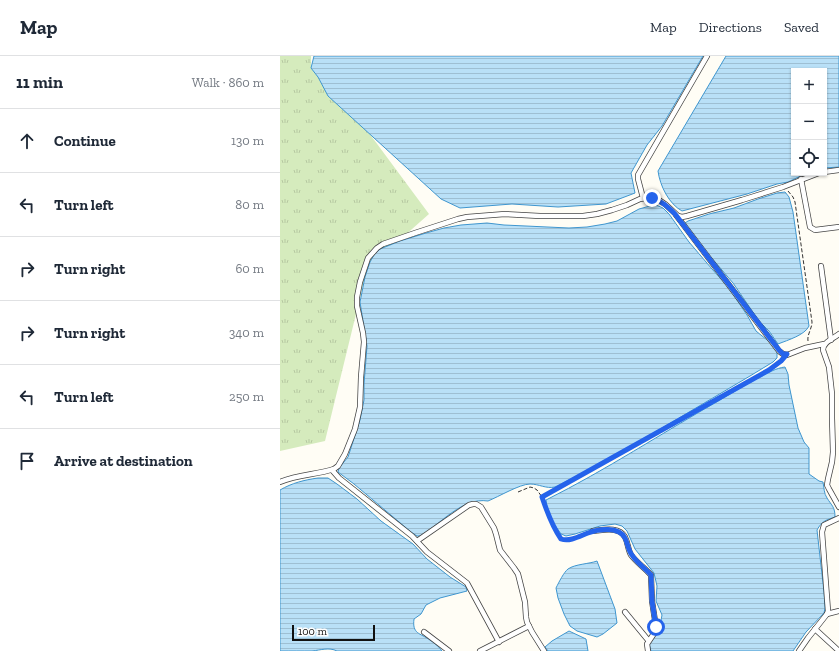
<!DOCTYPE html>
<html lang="en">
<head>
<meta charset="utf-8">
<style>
	body { margin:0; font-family:"Zilla Slab",serif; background:#f6f6f7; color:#1f2937 }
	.controls { position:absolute; right:12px; top:12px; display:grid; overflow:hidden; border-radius:0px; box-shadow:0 1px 3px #0004 }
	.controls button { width:36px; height:36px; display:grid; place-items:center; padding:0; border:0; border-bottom:1px solid #e0e1e3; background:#fff; color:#1f2937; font:20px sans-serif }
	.scale { position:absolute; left:12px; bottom:10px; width:83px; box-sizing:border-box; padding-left:4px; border:2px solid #111; border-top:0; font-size:11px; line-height:14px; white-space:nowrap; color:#111; -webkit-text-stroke:3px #fff; paint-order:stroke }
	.stop { position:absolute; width:12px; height:12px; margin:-9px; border:3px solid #2563eb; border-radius:50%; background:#fff }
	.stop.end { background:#2563eb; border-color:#fff; box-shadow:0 1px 4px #0008 }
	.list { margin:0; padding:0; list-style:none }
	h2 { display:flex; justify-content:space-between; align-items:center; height:52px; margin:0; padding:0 16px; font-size:17px }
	h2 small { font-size:13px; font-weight:400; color:#747a83 }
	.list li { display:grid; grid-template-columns:26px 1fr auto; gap:12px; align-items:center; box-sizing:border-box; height:64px; padding:0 16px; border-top:1px solid #e0e1e3 }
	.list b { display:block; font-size:15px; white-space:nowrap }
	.list em { font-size:13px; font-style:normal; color:#747a83 }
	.icon { flex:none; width:22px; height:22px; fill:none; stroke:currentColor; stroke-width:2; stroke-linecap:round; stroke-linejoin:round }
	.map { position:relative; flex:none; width:559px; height:595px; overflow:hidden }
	header { display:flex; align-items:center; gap:24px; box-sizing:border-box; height:56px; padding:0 20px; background:#fff; border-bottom:1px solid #e0e1e3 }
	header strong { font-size:19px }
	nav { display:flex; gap:22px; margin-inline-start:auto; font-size:14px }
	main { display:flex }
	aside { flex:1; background:#fff }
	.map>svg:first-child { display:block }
	.park { fill:url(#park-tufts) }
	.water { fill:url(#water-rules); stroke:#3f96cf }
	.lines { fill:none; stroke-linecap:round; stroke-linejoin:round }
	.minor-casing { stroke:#444; stroke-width:6 }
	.path { stroke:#333; stroke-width:1; stroke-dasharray:4 2; stroke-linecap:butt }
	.minor { stroke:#fff; stroke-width:4.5 }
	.route { stroke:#2563eb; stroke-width:5 }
</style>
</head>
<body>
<header>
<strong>Map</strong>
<nav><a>Map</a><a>Directions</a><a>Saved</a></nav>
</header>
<main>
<aside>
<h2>11 min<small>Walk · 860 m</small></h2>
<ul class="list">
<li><svg class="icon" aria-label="ahead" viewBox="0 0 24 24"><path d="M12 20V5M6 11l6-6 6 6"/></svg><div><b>Continue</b></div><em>130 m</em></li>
<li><svg class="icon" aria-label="left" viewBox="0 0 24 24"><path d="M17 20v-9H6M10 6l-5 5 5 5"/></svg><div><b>Turn left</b></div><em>80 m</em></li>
<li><svg class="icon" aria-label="right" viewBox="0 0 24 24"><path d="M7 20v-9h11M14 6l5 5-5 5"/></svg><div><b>Turn right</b></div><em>60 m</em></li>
<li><svg class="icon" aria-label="right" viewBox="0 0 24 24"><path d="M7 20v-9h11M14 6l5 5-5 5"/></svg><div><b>Turn right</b></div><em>340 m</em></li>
<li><svg class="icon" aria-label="left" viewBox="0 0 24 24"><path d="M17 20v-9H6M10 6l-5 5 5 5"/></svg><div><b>Turn left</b></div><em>250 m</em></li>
<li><svg class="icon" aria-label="arrive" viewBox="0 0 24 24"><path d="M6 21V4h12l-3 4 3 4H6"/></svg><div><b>Arrive at destination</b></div></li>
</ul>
</aside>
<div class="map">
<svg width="559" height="595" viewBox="0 0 559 595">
	<defs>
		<pattern id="park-tufts" width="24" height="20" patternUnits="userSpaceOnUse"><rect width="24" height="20" fill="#d5ebbd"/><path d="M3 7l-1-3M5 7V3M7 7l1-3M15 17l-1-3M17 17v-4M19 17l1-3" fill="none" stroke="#b6c8a1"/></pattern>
		<pattern id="water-rules" width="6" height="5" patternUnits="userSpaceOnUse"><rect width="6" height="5" fill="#b9e0f7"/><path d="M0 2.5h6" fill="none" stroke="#9ebfd3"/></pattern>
	</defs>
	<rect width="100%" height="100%" fill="#fffdf5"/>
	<!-- park -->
	<polygon class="park" points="0,0 31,0 31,12 89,77 149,158 87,213 45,385 0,395"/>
	<!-- water -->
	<g class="water">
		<polygon points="34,0 423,0 382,70 367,89 351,117 355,137 326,148 278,151 232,148 180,152 161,143 48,40 38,21 31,12"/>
		<path d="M 446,0 L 559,0 L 559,111 L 544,112 L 544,15 L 514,15 L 514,117 L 527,117 L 508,126 L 497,128 L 467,138 L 402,155 C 389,148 380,130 378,115 Z"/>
		<path d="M 505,136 L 509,141 L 513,156 L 529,270 C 525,279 508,284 498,288 L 489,275 L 479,265 L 453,227 L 436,207 L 408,175 L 405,170 L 405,167 L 408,165 L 429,158 L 454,152 L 478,143 L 497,137 Z"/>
		<path d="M 376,149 L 383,152 L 389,158 L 409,186 L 432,213 L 448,231 L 467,259 L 476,275 L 492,288 L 497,294 L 497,302 L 493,306 L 470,320 L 377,375 L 311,413 L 275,431 C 266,433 259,428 250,428 C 240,428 218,441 208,445 C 182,441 161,468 140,480 L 137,480 L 131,476 L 74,428 L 58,416 L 59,412 L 68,401 L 80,364 L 84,344 L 84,328 L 87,290 L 80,246 L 85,221 L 90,206 L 94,199 L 100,193 L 120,185 L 146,177 L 164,172 L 181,169 L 207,167 L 224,169 L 289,172 L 307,171 L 325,168 L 337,165 L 359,153 L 370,150 Z"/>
		<path d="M 505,311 L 508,318 L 509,329 L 518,372 L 524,386 L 529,392 L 529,418 L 539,425 L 543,426 C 544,431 544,438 547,442 C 552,450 555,451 555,461 C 546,464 542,465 537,474 L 544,536 L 545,552 L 544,557 L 526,576 L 513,595 L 371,595 L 369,588 L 380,570 L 382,559 L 376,545 L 377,530 L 374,517 L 355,493 L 347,475 L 342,470 L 335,468 L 320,470 L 295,478 L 286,480 L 281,478 L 272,465 L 267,451 L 266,444 C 326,414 382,377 440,344 C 453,336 467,328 480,321 C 488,317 496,312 505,311 Z"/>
		<path d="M 38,422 L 48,422 L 57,428 L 77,443 L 101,465 L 133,488 L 147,503 L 170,521 L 186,531 L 187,535 L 160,542 L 146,549 L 141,558 L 134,563 C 132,578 140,577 150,584 C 155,587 159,591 162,595 L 57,595 C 49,591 41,594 32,595 C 22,595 11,595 0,595 L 0,434 C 12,427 24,424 38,422 Z"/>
		<path d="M 317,505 L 335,553 L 337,567 L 323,578 L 317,581 L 297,575 L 290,570 L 284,558 L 278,542 L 276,532 C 279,526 284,516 288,513 C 295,508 309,508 317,505 Z"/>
		<polygon points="289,575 306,583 308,595 268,595 265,591 272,585"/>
	</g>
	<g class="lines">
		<!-- minor casing -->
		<g class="minor-casing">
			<g id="minor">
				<polyline points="544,116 559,114"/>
				<polyline points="521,123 530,171 535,174 559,171"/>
				<polyline points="363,142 358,123 358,119 427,0"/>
				<polyline points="396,159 499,295 503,298 507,299 525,292 544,288"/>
				<polyline points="541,210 551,284"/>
				<path d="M 559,278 C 553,283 543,286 543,294 L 549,311 L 552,338 L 552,362 L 553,396 L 552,406 L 548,423 L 547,429 L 549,433 L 559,451"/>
				<polyline points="52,414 59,422 132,480 147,496 187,527 219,586"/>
				<path d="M 0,426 C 18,418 36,419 54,413 L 58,410 L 65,398 L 75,373 L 80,351 L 81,321 L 84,286 L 83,277 L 77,250 L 77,241 L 80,226 L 88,202 L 97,192 L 103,188 L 135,177 L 178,163 L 187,161 L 225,158 L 260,160 L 303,160 L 317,158 L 332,154 L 347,149 L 360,143 L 366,142 L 379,144 L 385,148 L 398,160 L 402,161 L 407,160 L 462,144 L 503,131 L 539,117"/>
				<path d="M 313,475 C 323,474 339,470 345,481 C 348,487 348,494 351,499 C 357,507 365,512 371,519 L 372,545 L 376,571 L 375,576 L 367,588 L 368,595"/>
				<polyline points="137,485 189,449 193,448 196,448 201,451 214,472 216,478 220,494 234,512 238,518 245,546 246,561 247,566 252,576 264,595"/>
				<polyline points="345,556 368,584"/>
				<polyline points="547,558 559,555"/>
				<polyline points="535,573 559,595"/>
				<polyline points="144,576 169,595"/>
				<polyline points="200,595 249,570"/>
				<polyline points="519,595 528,582 547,558 548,555 542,476 544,469 559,462"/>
			</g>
		</g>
		<!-- path -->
		<g class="path">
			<path d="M 508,135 L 513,141 L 515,146 L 532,266 C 532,273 527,278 528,285"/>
			<path d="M 238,436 L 250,431 L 254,432 L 257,434 L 262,441 L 267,457 L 275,474 L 281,483 C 290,486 300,480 308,477"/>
			<polyline points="262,441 489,314 502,303"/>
		</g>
		<!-- minor -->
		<use href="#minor" class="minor"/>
	</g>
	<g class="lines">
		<!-- route -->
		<path class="route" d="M 372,142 C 382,145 388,151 395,158 L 499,294 L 503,298 L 507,298 L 501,305 L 489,314 L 262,441 C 267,456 272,470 281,483 C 290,486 300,480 308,477 C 318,473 339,470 345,482 C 348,488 348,494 352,499 C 357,507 365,512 371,519 L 372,545 L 376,571"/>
	</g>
</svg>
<div class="controls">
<button>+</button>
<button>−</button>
<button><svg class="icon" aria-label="locate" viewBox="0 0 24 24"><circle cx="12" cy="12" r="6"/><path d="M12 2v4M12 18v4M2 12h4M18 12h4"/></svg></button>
</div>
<div class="scale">100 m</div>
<div class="stop" style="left:376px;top:571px"></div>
<div class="stop end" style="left:372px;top:142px"></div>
</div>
</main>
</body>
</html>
